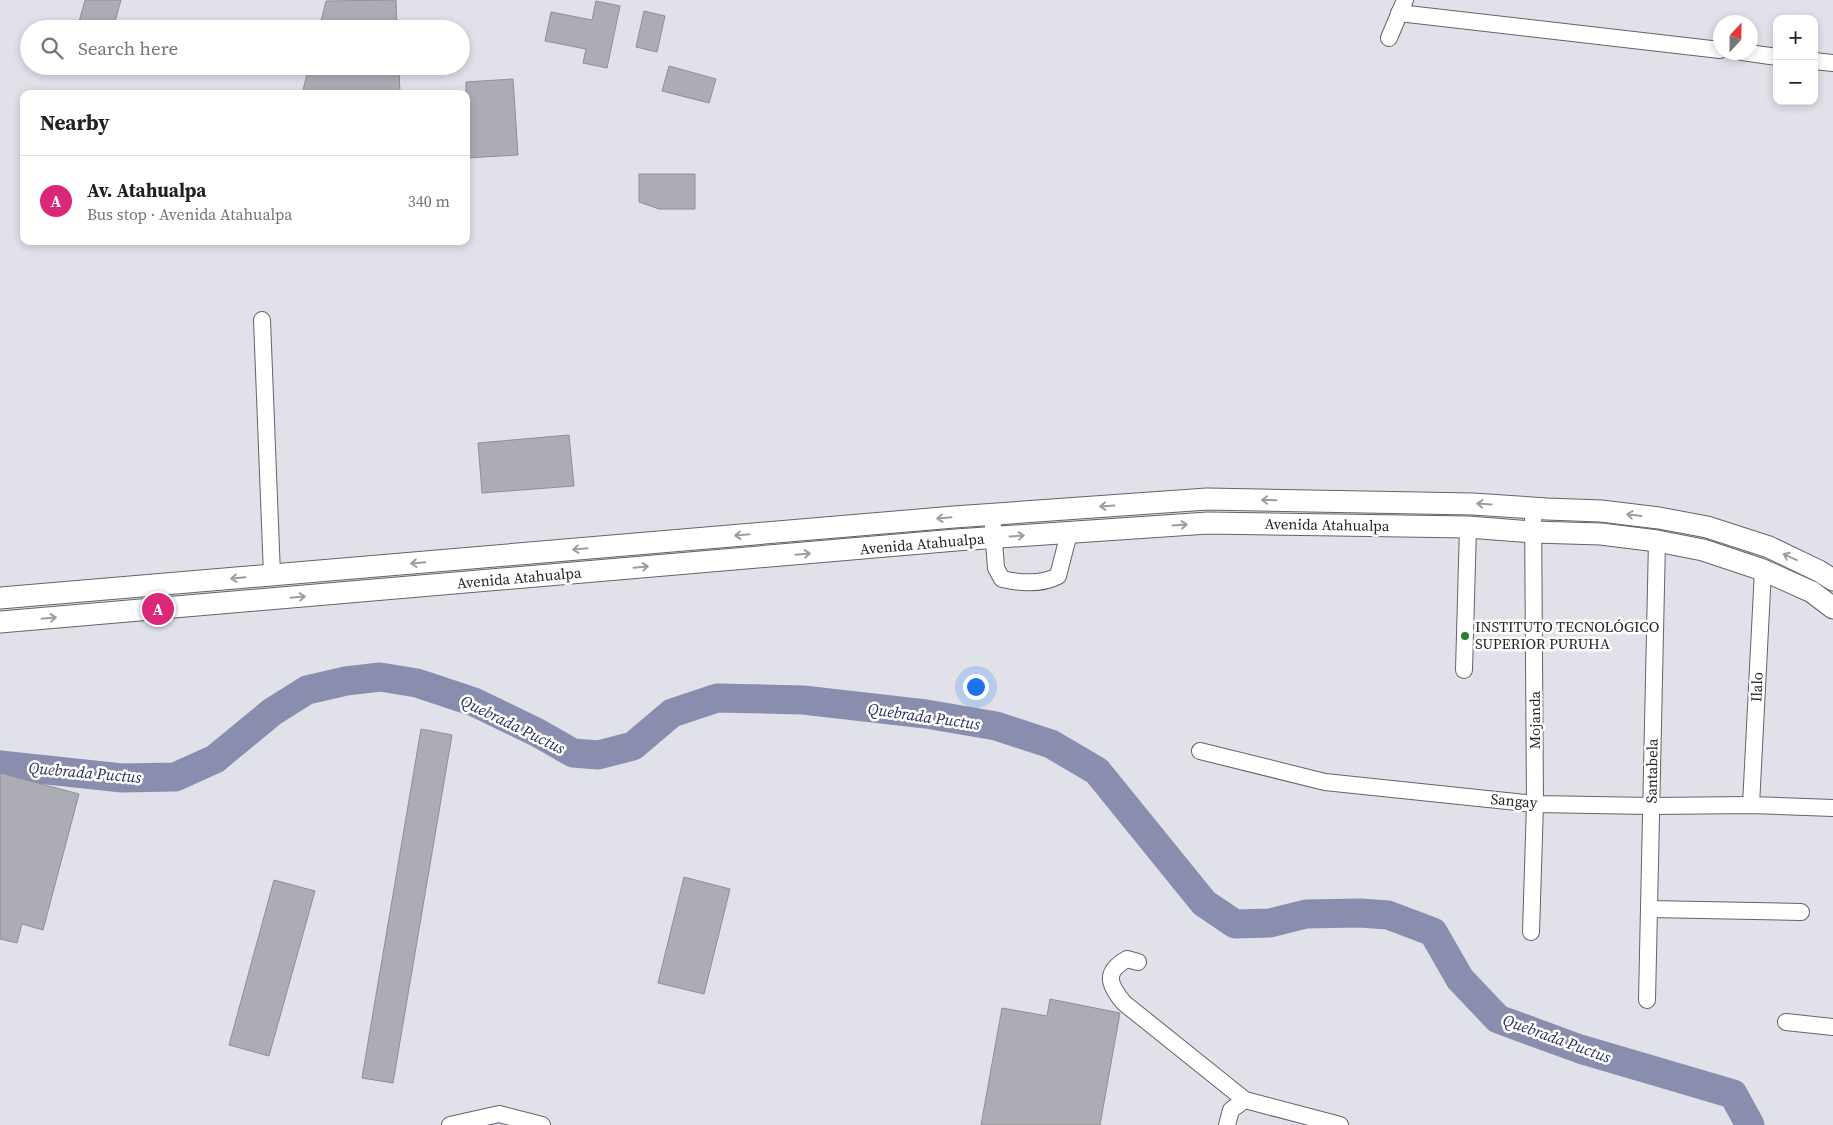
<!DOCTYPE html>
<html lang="en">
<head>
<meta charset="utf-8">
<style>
	body { margin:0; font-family:"Source Serif 4",serif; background:#f2f2f2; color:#202124 }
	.controls { position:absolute; right:15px; top:15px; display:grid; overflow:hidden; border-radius:10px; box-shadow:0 2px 8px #0003 }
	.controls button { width:45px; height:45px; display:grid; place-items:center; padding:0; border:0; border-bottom:1px solid #e0e0e0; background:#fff; color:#202124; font:25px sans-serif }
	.compass { position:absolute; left:1713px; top:15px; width:45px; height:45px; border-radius:50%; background:#fff; box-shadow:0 2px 8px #0003; rotate:22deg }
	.you { position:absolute; left:975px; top:686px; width:18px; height:18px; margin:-12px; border:4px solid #fff; border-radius:50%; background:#1a73e8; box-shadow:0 0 0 8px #1a73e833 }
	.badge { display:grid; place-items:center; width:32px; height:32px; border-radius:50%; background:#db2777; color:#fff; font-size:16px; font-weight:700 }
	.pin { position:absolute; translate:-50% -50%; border:2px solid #fff; box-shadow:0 1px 5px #0006 }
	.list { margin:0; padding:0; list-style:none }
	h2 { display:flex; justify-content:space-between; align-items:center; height:65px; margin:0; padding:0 20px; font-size:21px }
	h2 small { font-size:16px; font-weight:400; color:#757577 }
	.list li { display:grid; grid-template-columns:32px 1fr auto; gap:15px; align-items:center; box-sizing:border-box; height:90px; padding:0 20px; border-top:1px solid #e0e0e0 }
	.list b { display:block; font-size:19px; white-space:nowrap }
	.list p { margin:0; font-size:16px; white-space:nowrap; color:#757577 }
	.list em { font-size:16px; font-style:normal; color:#757577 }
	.icon { flex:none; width:28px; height:28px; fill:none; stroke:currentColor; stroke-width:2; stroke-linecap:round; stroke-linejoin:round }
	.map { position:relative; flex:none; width:1833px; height:1125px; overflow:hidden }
	.search { position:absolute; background:#fff; box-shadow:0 2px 8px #0003; left:20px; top:20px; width:450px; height:55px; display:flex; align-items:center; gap:12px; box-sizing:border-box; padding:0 18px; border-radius:28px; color:#757577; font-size:19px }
	.panel { position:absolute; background:#fff; box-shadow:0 2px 8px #0003; left:20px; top:90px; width:450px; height:155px; border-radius:10px }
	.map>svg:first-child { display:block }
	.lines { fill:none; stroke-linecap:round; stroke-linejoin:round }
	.river { stroke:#898eae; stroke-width:29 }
	.building { fill:#acadb4; stroke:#8e9096 }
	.minor-casing { stroke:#63646a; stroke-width:18 }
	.major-casing { stroke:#63646a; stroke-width:23 }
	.minor { stroke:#fff; stroke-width:16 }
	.major { stroke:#fff; stroke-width:21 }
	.oneway { stroke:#9d9d9e }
	.poi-dot { fill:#2a802e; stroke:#fff; stroke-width:2 }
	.labels { text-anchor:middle; stroke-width:5; stroke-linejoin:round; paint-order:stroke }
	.street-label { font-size:15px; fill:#252528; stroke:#fff }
	.poi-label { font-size:15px; fill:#252528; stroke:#fff; text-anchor:start }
	.water-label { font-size:16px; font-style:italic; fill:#2a2d59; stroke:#fff }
</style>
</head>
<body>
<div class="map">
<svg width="1833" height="1125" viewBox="0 0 1833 1125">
	<rect width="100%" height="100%" fill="#e0e1e9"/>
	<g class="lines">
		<!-- river -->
		<polyline class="river" points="0,765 122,778 175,777 215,759 272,712 307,690 346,681 380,677 417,683 474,702 538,733 573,753 598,755 633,746 672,713 717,698 803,700 926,714 996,726 1051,744 1097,771 1204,903 1235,924 1270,923 1306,914 1360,913 1388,915 1433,932 1460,979 1498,1019 1580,1049 1733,1094 1750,1125"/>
	</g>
	<!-- building -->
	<g class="building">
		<polygon points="85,0 121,0 113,29 77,29"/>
		<polygon points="396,0 397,29 319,29 326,1"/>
		<polygon points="596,1 620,6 607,68 583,63 586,49 545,41 551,12 592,20"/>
		<polygon points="644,11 665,16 657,52 636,47"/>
		<polygon points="309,66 399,66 400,94 302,94"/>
		<polygon points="669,66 716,79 709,103 662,91"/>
		<polygon points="513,79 518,155 466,158 466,82"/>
		<polygon points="639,174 695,174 695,209 659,209 639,202"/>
		<polygon points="569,435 574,486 482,493 478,443"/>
		<polygon points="421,729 452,735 393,1083 362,1078"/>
		<polygon points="0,773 79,794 43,930 22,924 17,943 0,939"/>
		<polygon points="684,877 730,889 704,994 658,983"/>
		<polygon points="274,880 315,891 269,1056 229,1045"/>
		<polygon points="1050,999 1120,1013 1100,1125 981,1125 1002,1008 1047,1016"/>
	</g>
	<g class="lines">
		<!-- minor casing -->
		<g class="minor-casing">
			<g id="minor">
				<polyline points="1399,13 1720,50"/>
				<polyline points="1389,38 1405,0"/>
				<polyline points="1742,52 1777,57"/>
				<polyline points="1814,61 1833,63"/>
				<polyline points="262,320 272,575"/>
				<path d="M 992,514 L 996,568 L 1002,579 C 1020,583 1041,585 1058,576 L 1069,533"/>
				<polyline points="1464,670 1468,527"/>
				<polyline points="1200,751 1325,782 1535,804 1651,806 1751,805 1833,808"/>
				<polyline points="1751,805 1763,570"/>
				<polyline points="1649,909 1801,912"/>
				<polyline points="1531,932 1535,804 1533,508"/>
				<path d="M 1138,962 L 1127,959 C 1104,972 1108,984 1124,1003 L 1245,1100"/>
				<polyline points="1647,1000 1657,541"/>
				<polyline points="1786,1022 1833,1027"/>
				<polyline points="450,1125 499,1114 542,1125"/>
				<polyline points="1227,1125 1231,1110 1245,1100 1340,1125"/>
			</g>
		</g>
		<!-- major casing -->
		<g class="major-casing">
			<g id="major">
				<polyline points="0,598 954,517 1207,499 1473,504 1547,509 1601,511 1659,518 1707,527 1769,547 1819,571 1833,580"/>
				<polyline points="0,622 956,540 1208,523 1468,527 1533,532 1601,534 1657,541 1703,550 1763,570 1812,592 1833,608"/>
			</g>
		</g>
		<!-- minor -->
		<use href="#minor" class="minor"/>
		<!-- major -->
		<use href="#major" class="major"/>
	</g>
	<!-- one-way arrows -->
	<defs><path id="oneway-shaft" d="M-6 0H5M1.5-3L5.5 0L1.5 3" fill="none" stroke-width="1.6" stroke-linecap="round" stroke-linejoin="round" transform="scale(1.25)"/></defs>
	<g class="oneway">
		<use href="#oneway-shaft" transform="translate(1269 500) rotate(-179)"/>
		<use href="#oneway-shaft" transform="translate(1484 504) rotate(-176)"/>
		<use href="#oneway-shaft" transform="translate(1107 506) rotate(176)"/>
		<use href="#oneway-shaft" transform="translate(1634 515) rotate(-173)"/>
		<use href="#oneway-shaft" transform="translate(944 518) rotate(175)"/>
		<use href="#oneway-shaft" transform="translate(1180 525) rotate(-4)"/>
		<use href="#oneway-shaft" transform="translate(742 535) rotate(175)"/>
		<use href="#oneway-shaft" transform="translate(1017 536) rotate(-4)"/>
		<use href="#oneway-shaft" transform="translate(580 549) rotate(175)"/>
		<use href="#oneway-shaft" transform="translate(803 554) rotate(-5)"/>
		<use href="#oneway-shaft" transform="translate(1790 557) rotate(-155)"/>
		<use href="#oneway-shaft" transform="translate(418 563) rotate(175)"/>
		<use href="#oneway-shaft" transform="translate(641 567) rotate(-5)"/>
		<use href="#oneway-shaft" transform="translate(238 578) rotate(175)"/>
		<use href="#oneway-shaft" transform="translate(298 597) rotate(-5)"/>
		<use href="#oneway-shaft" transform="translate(49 618) rotate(-5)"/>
	</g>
	<!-- markers -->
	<circle class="poi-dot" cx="1465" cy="636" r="5"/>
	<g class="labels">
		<!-- street labels -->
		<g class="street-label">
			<text transform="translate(1327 525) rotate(1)" y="5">Avenida Atahualpa</text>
			<text transform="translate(922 544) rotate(-5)" y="5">Avenida Atahualpa</text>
			<text transform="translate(519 578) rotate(-5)" y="5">Avenida Atahualpa</text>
			<text transform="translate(1757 687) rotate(-87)" y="5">Ilalo</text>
			<text transform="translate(1535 720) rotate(-90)" y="5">Mojanda</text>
			<text transform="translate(1652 771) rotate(-89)" y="5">Santabela</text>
			<text transform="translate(1514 801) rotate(5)" y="5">Sangay</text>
		</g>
		<!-- poi labels -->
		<g class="poi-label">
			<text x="1475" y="632">INSTITUTO TECNOLÓGICO<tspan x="1475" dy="17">SUPERIOR PURUHA</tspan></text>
		</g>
		<!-- water labels -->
		<g class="water-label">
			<text transform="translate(924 716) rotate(8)" y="6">Quebrada Puctus</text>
			<text transform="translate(513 724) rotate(26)" y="6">Quebrada Puctus</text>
			<text transform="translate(85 772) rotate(5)" y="6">Quebrada Puctus</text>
			<text transform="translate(1557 1038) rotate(20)" y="6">Quebrada Puctus</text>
		</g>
	</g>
</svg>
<div class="controls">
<button>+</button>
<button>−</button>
</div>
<svg class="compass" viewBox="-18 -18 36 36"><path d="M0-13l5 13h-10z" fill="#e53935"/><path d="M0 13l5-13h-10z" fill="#757577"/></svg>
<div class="you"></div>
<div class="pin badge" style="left:158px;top:609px">A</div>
<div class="search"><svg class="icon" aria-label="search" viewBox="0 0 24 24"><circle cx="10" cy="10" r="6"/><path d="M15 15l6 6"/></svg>Search here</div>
<section class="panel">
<h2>Nearby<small></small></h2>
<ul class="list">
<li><span class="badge">A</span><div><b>Av. Atahualpa</b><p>Bus stop · Avenida Atahualpa</p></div><em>340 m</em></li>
</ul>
</section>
</div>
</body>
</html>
